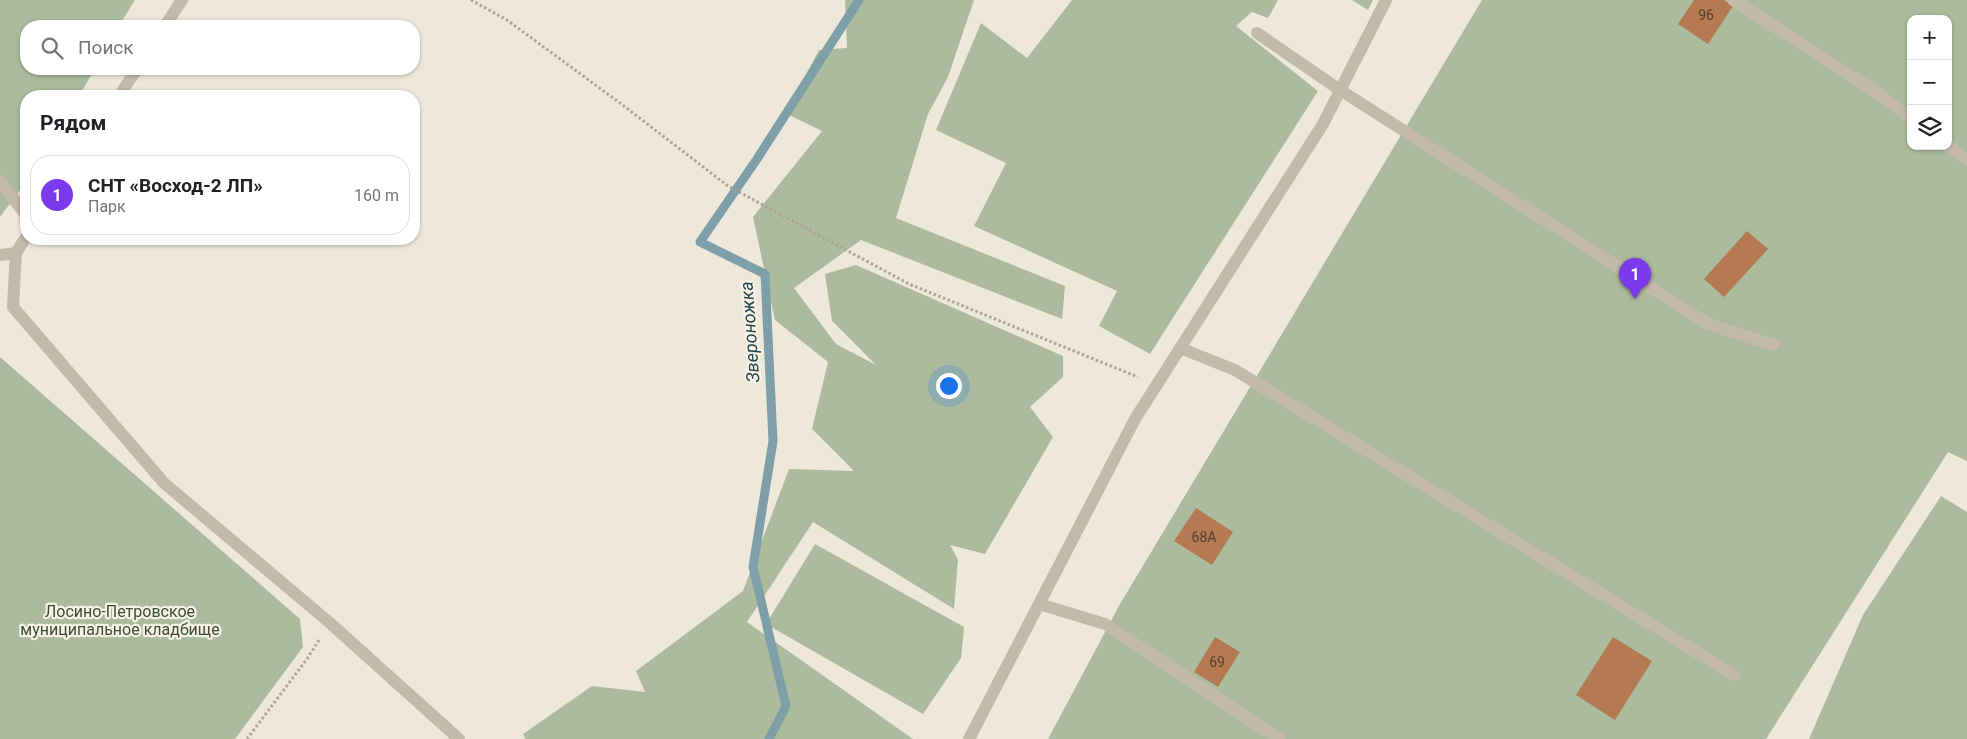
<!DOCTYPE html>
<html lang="ru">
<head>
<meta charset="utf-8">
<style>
	body { margin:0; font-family:Roboto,sans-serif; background:#f6f6f6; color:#202124 }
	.controls { position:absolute; right:15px; top:15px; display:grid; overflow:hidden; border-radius:10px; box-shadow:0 1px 4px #0004 }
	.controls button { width:45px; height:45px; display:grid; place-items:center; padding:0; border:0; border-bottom:1px solid #e0e0e0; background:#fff; color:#202124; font:25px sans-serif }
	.you { position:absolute; left:948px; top:385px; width:18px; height:18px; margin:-12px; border:4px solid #fff; border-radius:50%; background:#1a73e8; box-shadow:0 0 0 8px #1a73e833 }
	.badge { display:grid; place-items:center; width:32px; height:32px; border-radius:50%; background:#7c3aed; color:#fff; font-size:16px; font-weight:700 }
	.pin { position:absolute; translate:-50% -41px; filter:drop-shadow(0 1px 2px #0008) }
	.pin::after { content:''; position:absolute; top:26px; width:18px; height:15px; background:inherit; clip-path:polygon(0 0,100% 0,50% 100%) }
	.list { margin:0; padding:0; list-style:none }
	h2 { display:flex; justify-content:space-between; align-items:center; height:65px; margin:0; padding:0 20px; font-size:21px }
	h2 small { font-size:16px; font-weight:400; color:#757577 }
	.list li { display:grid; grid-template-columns:32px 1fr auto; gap:15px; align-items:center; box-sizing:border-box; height:80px; margin:0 10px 10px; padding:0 10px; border:1px solid #e0e0e0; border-radius:20px }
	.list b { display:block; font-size:19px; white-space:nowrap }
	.list p { margin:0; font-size:16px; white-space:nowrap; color:#757577 }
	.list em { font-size:16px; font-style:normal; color:#757577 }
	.icon { flex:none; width:28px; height:28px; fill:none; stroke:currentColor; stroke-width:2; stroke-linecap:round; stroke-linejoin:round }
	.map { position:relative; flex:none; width:1967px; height:739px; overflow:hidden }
	.search { position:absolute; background:#fff; box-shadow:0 1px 4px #0004; left:20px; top:20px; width:400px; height:55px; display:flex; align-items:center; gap:12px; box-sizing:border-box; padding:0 18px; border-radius:20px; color:#757577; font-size:19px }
	.panel { position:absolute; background:#fff; box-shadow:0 1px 4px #0004; left:20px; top:90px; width:400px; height:155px; border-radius:20px }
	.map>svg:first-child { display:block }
	.green { fill:#acbb9d; fill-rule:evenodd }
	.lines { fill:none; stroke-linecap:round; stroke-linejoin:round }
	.stream { stroke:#7e9fa7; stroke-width:9 }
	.building { fill:#b57a52 }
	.path { stroke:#b0a493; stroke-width:3; stroke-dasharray:2.5 2.5; stroke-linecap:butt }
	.service { stroke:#c4baa9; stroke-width:12 }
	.minor { stroke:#c4baa9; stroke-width:12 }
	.labels { text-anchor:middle; stroke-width:4.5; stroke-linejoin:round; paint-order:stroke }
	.number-label { font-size:14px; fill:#534032 }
	.park-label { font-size:16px; fill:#3d4d2f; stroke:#f6f2e7 }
	.water-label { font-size:18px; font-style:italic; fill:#23454e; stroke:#f6f2e7 }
</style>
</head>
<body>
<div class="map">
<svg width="1967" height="739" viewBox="0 0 1967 739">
	<rect width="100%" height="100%" fill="#eee8db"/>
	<!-- green -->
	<g class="green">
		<polygon points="0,0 135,0 119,26 26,26 26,69 95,69 79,96 26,96 26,182 0,217"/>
		<polygon points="845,0 974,0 948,77 928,114 896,218 1065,286 1062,319 861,240 794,288 836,344 876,365 832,321 825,274 856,265 1063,356 1063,377 1030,407 1053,437 985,554 950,545 958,560 954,609 813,522 747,622 913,739 526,739 523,734 592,686 645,692 636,671 743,591 789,469 854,471 812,429 828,362 775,320 753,217 822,131 785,113 819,50 847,48"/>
		<polygon points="1072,0 1278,0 1268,18 1252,12 1236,26 1318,91 1150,354 1099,326 1117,291 974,226 1006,163 936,130 981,23 1027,58"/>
		<polygon points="1352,0 1373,0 1368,10"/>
		<path d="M 1482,0 L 1967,0 L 1967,461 L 1948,452 L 1766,739 L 1048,739 L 1120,604 ZM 1911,19 L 1948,19 L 1948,146 L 1911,146 Z"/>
		<polygon points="0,357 300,619 303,647 235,739 0,739"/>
		<polygon points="1941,496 1967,512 1967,739 1809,739 1863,615"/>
		<polygon points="815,544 964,627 961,658 923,714 766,624"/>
	</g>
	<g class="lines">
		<!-- stream -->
		<polyline class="stream" points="769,739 786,706 753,567 773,441 765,274 700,242 757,159 859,0"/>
	</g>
	<!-- building -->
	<g class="building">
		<polygon points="1694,0 1724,0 1733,6 1708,44 1678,24"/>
		<polygon points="1747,231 1768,249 1724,297 1704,279"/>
		<polygon points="1196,508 1233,532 1212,565 1174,541"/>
		<polygon points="1215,637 1240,652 1218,687 1194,672"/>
		<polygon points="1613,637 1652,661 1615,720 1576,695"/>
	</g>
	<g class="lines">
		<!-- path -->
		<g class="path">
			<polyline points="471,0 507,20 620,103 728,186 909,284 1138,377"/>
			<polyline points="247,739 307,659 319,640"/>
		</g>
		<!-- service -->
		<g class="service">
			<polyline points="1733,0 1873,90 1911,118"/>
			<polyline points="1257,33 1340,90 1708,324 1773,345"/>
			<polyline points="1948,146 1967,160"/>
			<polyline points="0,181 26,215"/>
			<polyline points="0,255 16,253"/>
			<polyline points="1180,348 1235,370 1734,675"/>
			<polyline points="1039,604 1105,624 1279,739"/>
		</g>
		<!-- minor -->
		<g class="minor">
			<polyline points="165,26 182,0"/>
			<polyline points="119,96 137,69"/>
			<polyline points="26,237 16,253 13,307 164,483 330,623 459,739"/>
			<polyline points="969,739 1135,419 1323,124 1386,0"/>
		</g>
	</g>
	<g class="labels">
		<!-- number labels -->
		<g class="number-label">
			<text x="1706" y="20">96</text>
			<text x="1204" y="542">68А</text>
			<text x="1217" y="667">69</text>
		</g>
		<!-- park labels -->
		<g class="park-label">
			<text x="120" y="617">Лосино-Петровское<tspan x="120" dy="18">муниципальное кладбище</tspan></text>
		</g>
		<!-- water labels -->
		<g class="water-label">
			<text transform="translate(750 332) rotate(-94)" y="6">Звероножка</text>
		</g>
	</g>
</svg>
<div class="controls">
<button>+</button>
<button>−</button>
<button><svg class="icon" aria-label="layers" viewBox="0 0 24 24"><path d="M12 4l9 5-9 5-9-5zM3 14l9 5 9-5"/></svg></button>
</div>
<div class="you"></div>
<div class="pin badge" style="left:1635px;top:299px">1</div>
<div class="search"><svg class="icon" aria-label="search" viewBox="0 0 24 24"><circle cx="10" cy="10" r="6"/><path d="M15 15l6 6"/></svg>Поиск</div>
<section class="panel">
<h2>Рядом<small></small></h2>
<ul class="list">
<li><span class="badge">1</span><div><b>СНТ «Восход-2 ЛП»</b><p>Парк</p></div><em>160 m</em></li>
</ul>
</section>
</div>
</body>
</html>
